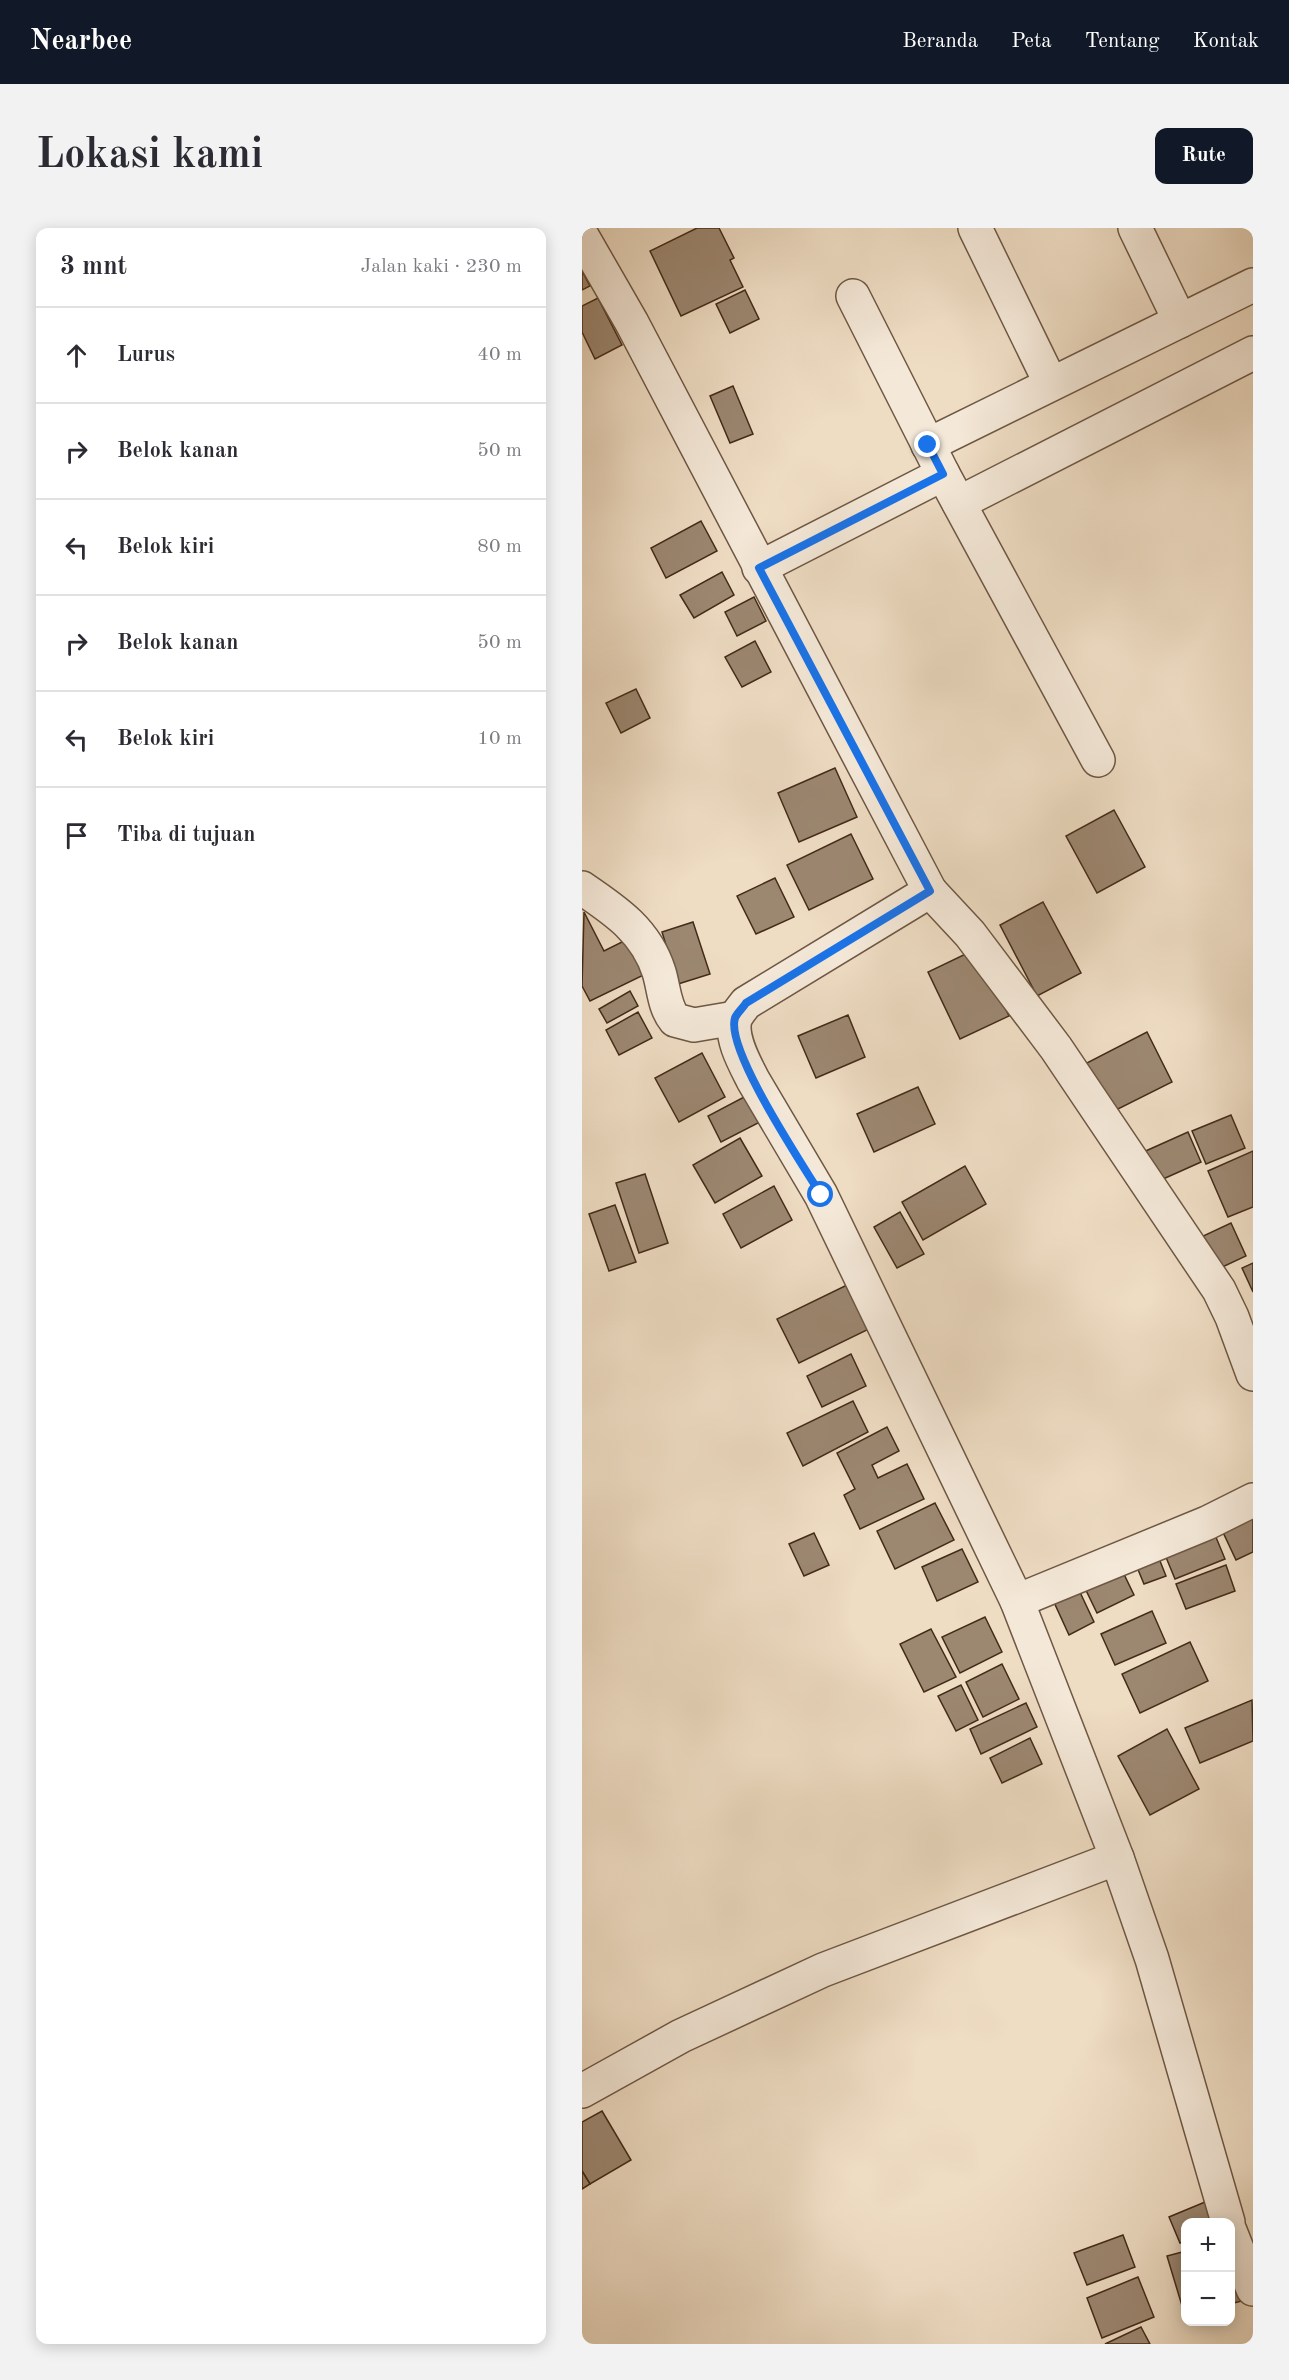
<!DOCTYPE html>
<html lang="id">
<head>
<meta charset="utf-8">
<style>
	body { margin:0; font-family:"Old Standard TT",serif; background:#f2f2f3; color:#2b2b33 }
	.controls { position:absolute; right:18px; bottom:18px; display:grid; overflow:hidden; border-radius:12px; box-shadow:0 3px 15px #0003 }
	.controls button { width:54px; height:54px; display:grid; place-items:center; padding:0; border:0; border-bottom:2px solid #e1e1e2; background:#fff; color:#2b2b33; font:30px sans-serif }
	.stop { position:absolute; width:18px; height:18px; margin:-14px; border:4px solid #1a73e8; border-radius:50%; background:#fff }
	.stop.end { background:#1a73e8; border-color:#fff; box-shadow:0 2px 6px #0008 }
	.list { margin:0; padding:0; list-style:none }
	h2 { display:flex; justify-content:space-between; align-items:center; height:78px; margin:0; padding:0 24px; font-size:26px }
	h2 small { font-size:20px; font-weight:400; color:#7c7c81 }
	.list li { display:grid; grid-template-columns:39px 1fr auto; gap:18px; align-items:center; box-sizing:border-box; height:96px; padding:0 24px; border-top:2px solid #e1e1e2 }
	.list b { display:block; font-size:22px; white-space:nowrap }
	.list em { font-size:20px; font-style:normal; color:#7c7c81 }
	.icon { flex:none; width:33px; height:33px; fill:none; stroke:currentColor; stroke-width:2; stroke-linecap:round; stroke-linejoin:round }
	.map { position:relative; flex:none; width:671px; height:2116px; overflow:hidden; border-radius:12px }
	header { display:flex; align-items:center; gap:36px; box-sizing:border-box; height:84px; padding:0 30px; background:#111827; color:#fff }
	header strong { font-size:28px }
	nav { display:flex; gap:33px; margin-inline-start:auto; font-size:21px }
	.intro { display:flex; align-items:center; justify-content:space-between; box-sizing:border-box; height:144px; padding:0 36px }
	h1 { margin:0; font-size:42px }
	.button { padding:15px 27px; border-radius:12px; background:#111827; color:#fff; font-size:21px; font-weight:700 }
	main { display:flex; gap:36px; padding:0 36px }
	aside { flex:1; background:#fff; border-radius:12px; box-shadow:0 3px 15px #0003 }
	.map>svg:first-child { display:block }
	.building { fill:#9c8771; stroke:#432b19; stroke-width:1.5 }
	.lines { fill:none; stroke-linecap:round; stroke-linejoin:round }
	.minor-casing { stroke:#6e5744; stroke-width:36 }
	.minor { stroke:#f4e8d8; stroke-width:33 }
	.route { stroke:#1a73e8; stroke-width:8 }
</style>
</head>
<body>
<header>
<strong>Nearbee</strong>
<nav><a>Beranda</a><a>Peta</a><a>Tentang</a><a>Kontak</a></nav>
</header>
<div class="intro"><h1>Lokasi kami</h1><a class="button">Rute</a></div>
<main>
<aside>
<h2>3 mnt<small>Jalan kaki · 230 m</small></h2>
<ul class="list">
<li><svg class="icon" aria-label="ahead" viewBox="0 0 24 24"><path d="M12 20V5M6 11l6-6 6 6"/></svg><div><b>Lurus</b></div><em>40 m</em></li>
<li><svg class="icon" aria-label="right" viewBox="0 0 24 24"><path d="M7 20v-9h11M14 6l5 5-5 5"/></svg><div><b>Belok kanan</b></div><em>50 m</em></li>
<li><svg class="icon" aria-label="left" viewBox="0 0 24 24"><path d="M17 20v-9H6M10 6l-5 5 5 5"/></svg><div><b>Belok kiri</b></div><em>80 m</em></li>
<li><svg class="icon" aria-label="right" viewBox="0 0 24 24"><path d="M7 20v-9h11M14 6l5 5-5 5"/></svg><div><b>Belok kanan</b></div><em>50 m</em></li>
<li><svg class="icon" aria-label="left" viewBox="0 0 24 24"><path d="M17 20v-9H6M10 6l-5 5 5 5"/></svg><div><b>Belok kiri</b></div><em>10 m</em></li>
<li><svg class="icon" aria-label="arrive" viewBox="0 0 24 24"><path d="M6 21V4h12l-3 4 3 4H6"/></svg><div><b>Tiba di tujuan</b></div></li>
</ul>
</aside>
<div class="map">
<svg width="671" height="2116" viewBox="0 0 671 2116">
	<rect width="100%" height="100%" fill="#eedcc3"/>
	<filter id="stains"><feTurbulence type="fractalNoise" baseFrequency=".00333" numOctaves="4"/><feColorMatrix values="0 0 0 0 .2 0 0 0 0 .09 0 0 0 0 .02 0 0 0 .5 -.17"/></filter>
	<radialGradient id="worn" r=".72"><stop offset=".6" stop-color="#630" stop-opacity="0"/><stop offset="1" stop-color="#630" stop-opacity=".3"/></radialGradient>
	<!-- building -->
	<g class="building">
		<polygon points="115,0 137,0 152,30 148,32 161,59 99,88 68,23"/>
		<polygon points="0,43 8,58 0,62"/>
		<polygon points="163,62 177,91 148,105 134,76"/>
		<polygon points="16,70 40,117 13,131 0,104 0,78"/>
		<polygon points="151,158 171,206 148,215 128,168"/>
		<polygon points="119,293 135,323 84,350 69,320"/>
		<polygon points="140,344 152,367 112,390 98,367"/>
		<polygon points="172,369 184,393 155,408 143,384"/>
		<polygon points="173,413 189,444 160,459 143,429"/>
		<polygon points="54,461 68,490 39,505 24,475"/>
		<polygon points="253,540 275,589 217,614 196,565"/>
		<polygon points="532,582 563,639 515,665 484,608"/>
		<polygon points="269,606 291,651 227,682 205,637"/>
		<polygon points="193,650 212,689 174,706 155,668"/>
		<polygon points="461,674 499,745 455,768 418,697"/>
		<polygon points="2,684 22,723 54,707 72,742 8,773 0,758"/>
		<polygon points="111,694 128,746 96,756 80,704"/>
		<polygon points="394,721 427,788 378,811 346,744"/>
		<polygon points="48,763 56,778 25,795 17,781"/>
		<polygon points="56,784 70,810 37,827 24,802"/>
		<polygon points="266,787 283,829 234,850 216,808"/>
		<polygon points="565,804 590,854 522,888 497,839"/>
		<polygon points="120,825 143,869 97,894 73,850"/>
		<polygon points="336,859 353,896 292,924 275,886"/>
		<polygon points="164,868 178,894 139,914 126,888"/>
		<polygon points="649,887 663,920 624,936 610,903"/>
		<polygon points="606,904 619,934 570,956 557,926"/>
		<polygon points="158,910 180,948 133,975 111,937"/>
		<polygon points="671,923 671,979 646,989 626,943"/>
		<polygon points="383,938 404,976 341,1012 320,974"/>
		<polygon points="63,946 86,1015 57,1025 34,955"/>
		<polygon points="192,958 210,992 159,1020 141,986"/>
		<polygon points="33,977 54,1034 27,1043 7,986"/>
		<polygon points="318,984 342,1026 315,1040 292,999"/>
		<polygon points="649,995 664,1028 634,1042 619,1009"/>
		<polygon points="671,1035 671,1064 660,1040"/>
		<polygon points="265,1057 287,1101 217,1135 195,1091"/>
		<polygon points="269,1126 284,1158 240,1179 225,1148"/>
		<polygon points="271,1173 286,1204 221,1238 205,1205"/>
		<polygon points="305,1199 317,1223 290,1237 296,1250 325,1236 342,1271 278,1301 262,1267 273,1261 255,1225"/>
		<polygon points="353,1275 372,1312 313,1341 295,1303"/>
		<polygon points="671,1285 671,1324 654,1332 639,1300"/>
		<polygon points="631,1302 643,1331 593,1351 581,1322"/>
		<polygon points="232,1305 247,1337 222,1348 207,1316"/>
		<polygon points="380,1321 396,1354 355,1373 340,1339"/>
		<polygon points="574,1323 584,1348 562,1356 552,1332"/>
		<polygon points="644,1337 653,1363 604,1381 594,1356"/>
		<polygon points="538,1338 552,1367 515,1385 501,1356"/>
		<polygon points="496,1360 512,1394 487,1407 471,1372"/>
		<polygon points="570,1383 584,1415 533,1437 519,1406"/>
		<polygon points="403,1389 420,1424 378,1445 360,1409"/>
		<polygon points="349,1401 374,1449 342,1464 318,1416"/>
		<polygon points="608,1414 626,1453 558,1485 540,1446"/>
		<polygon points="420,1436 437,1471 401,1489 384,1454"/>
		<polygon points="379,1457 396,1492 374,1503 356,1468"/>
		<polygon points="670,1472 671,1513 618,1535 603,1500"/>
		<polygon points="444,1475 455,1499 399,1526 388,1501"/>
		<polygon points="585,1501 617,1561 568,1587 536,1528"/>
		<polygon points="448,1510 460,1536 420,1555 408,1530"/>
		<polygon points="20,1883 49,1932 8,1956 0,1943 0,1894"/>
		<polygon points="0,1943 8,1956 0,1961"/>
		<polygon points="623,1974 632,1994 604,1994 604,2013 598,2015 587,1989"/>
		<polygon points="541,2007 553,2039 505,2057 492,2025"/>
		<polygon points="604,2023 604,2091 585,2028"/>
		<polygon points="648,2041 667,2071 648,2076"/>
		<polygon points="556,2049 572,2089 520,2110 505,2070"/>
		<polygon points="559,2099 568,2116 523,2116"/>
	</g>
	<g class="lines">
		<!-- minor casing -->
		<g class="minor-casing">
			<g id="minor">
				<polyline points="393,0 469,156"/>
				<polyline points="553,0 598,93"/>
				<path d="M 0,8 L 50,95 L 348,663 L 164,775 C 160,780 155,786 153,791 C 148,810 163,836 171,852 L 239,967 L 435,1373 L 535,1630 L 570,1731 L 646,1994"/>
				<polyline points="271,68 361,246 516,532"/>
				<polyline points="346,217 671,57"/>
				<polyline points="377,275 671,125"/>
				<polyline points="177,340 361,246"/>
				<path d="M 0,660 C 34,683 64,703 77,744 C 82,760 82,779 93,792 L 112,797 L 153,790"/>
				<polyline points="348,663 388,706 474,820 637,1062 650,1089 671,1146"/>
				<polyline points="435,1373 625,1295 671,1272"/>
				<polyline points="0,1863 99,1808 241,1742 535,1630"/>
				<polyline points="648,2003 671,2061"/>
			</g>
		</g>
		<!-- minor -->
		<use href="#minor" class="minor"/>
	</g>
	<g class="lines">
		<!-- route -->
		<path class="route" d="M 239,967 C 221,937 143,821 153,790 C 155,785 161,780 164,775 L 348,663 L 177,340 L 361,246 L 346,217"/>
	</g>
	<rect width="100%" height="100%" filter="url(#stains)"/>
	<rect width="100%" height="100%" fill="url(#worn)"/>
</svg>
<div class="controls">
<button>+</button>
<button>−</button>
</div>
<div class="stop" style="left:239px;top:967px"></div>
<div class="stop end" style="left:346px;top:217px"></div>
</div>
</main>
</body>
</html>
